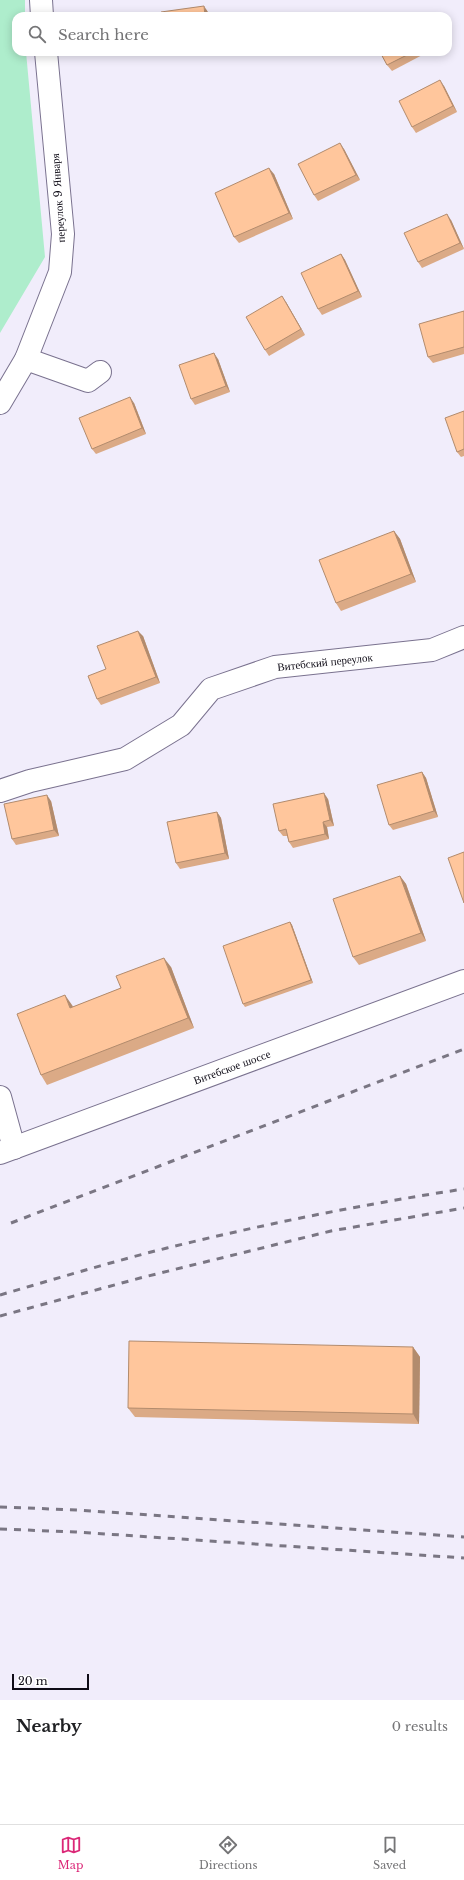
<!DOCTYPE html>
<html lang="en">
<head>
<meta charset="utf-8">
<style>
	body { margin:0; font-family:"Libre Baskerville",serif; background:#f2f2f2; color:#202124 }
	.scale { position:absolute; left:12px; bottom:10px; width:77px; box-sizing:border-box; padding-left:4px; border:2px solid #0f0c17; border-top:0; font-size:11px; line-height:14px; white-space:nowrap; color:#0f0c17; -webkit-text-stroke:3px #fff; paint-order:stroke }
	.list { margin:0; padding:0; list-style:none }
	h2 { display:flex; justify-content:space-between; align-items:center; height:52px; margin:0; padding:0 16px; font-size:17px }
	h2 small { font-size:13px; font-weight:400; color:#757577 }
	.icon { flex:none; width:22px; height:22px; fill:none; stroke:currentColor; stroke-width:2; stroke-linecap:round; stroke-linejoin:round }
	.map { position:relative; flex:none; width:464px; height:1700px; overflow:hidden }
	.search { position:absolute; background:#fff; box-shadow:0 2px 10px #0003; left:12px; right:12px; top:12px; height:44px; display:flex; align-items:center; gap:10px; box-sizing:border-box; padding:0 14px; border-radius:12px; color:#757577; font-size:15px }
	.sheet { height:124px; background:#fff }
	nav { display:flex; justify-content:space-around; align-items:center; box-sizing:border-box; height:56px; border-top:1px solid #e0e0e0; background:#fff; font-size:11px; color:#757577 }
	nav a { display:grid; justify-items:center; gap:2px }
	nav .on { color:#db2777 }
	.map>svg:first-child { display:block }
	.green { fill:#aeedcc }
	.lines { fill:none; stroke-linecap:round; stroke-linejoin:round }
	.minor-casing { stroke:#7a728f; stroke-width:24 }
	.primary-casing { stroke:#7a728f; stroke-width:24 }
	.minor { stroke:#fff; stroke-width:22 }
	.primary { stroke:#fff; stroke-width:22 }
	.rail { stroke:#7a7683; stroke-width:3; stroke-dasharray:7 7; stroke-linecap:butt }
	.wall { fill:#dbaa86 }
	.shaded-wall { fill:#b28b6d }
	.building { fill:#ffc69c; stroke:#b28b6d }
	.labels { text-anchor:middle; stroke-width:3.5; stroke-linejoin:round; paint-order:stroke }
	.street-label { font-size:11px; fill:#0f0c17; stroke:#fff }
</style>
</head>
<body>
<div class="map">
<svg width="464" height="1700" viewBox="0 0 464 1700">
	<rect width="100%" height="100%" fill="#f1edfb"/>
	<!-- green -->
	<polygon class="green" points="0,0 25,0 25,16 16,16 16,52 26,52 45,257 0,333"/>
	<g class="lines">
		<!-- minor casing -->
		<g class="minor-casing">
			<g id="minor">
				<polyline points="41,0 42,16"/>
				<polyline points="26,359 88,381 100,372"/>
				<polyline points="0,403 26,359 60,272 63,234 46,52"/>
				<polyline points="0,791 30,781 125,759 181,725 211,689 275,667 432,650 464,637"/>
				<polyline points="0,1097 14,1148"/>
			</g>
		</g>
		<!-- primary casing -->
		<g class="primary-casing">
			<polyline id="primary" points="0,1153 464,981"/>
		</g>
		<!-- minor -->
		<use href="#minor" class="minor"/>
		<!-- primary -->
		<use href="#primary" class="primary"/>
		<!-- rail -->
		<g class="rail">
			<polyline points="11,1223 464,1049"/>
			<path d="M 0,1295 C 55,1279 111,1262 167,1248 C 265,1224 364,1204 464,1189"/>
			<polyline points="0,1316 144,1277 331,1231 464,1208"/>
			<polyline points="0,1507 78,1510 464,1537"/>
			<polyline points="0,1529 76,1532 464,1558"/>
		</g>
	</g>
	<!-- wall -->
	<g class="wall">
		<polygon points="167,52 197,52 170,56"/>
		<polygon points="380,52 428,52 392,71 387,65"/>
		<polygon points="444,86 457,112 416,133 412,127"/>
		<polygon points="344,149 360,180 318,201 314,195"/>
		<polygon points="274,174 293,219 239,243 234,237"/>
		<polygon points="451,220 464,249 422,268 418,262"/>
		<polygon points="341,254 345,260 362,297 322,315 318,309"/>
		<polygon points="286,302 305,335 269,356 265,350"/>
		<polygon points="464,311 464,354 433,363 428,357"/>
		<polygon points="218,359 230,392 195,405 191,399"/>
		<polygon points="134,403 146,434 96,454 92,449"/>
		<polygon points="464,411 464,456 461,457 457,452"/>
		<polygon points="394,531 400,539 416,582 341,611 336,603"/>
		<polygon points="143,636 160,683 101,705 97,699 106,669"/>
		<polygon points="422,772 426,778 438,817 393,830 389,825"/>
		<polygon points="328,799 334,826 327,827 329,839 293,848 289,842 287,836 283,836 279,831"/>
		<polygon points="51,801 59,836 16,845 12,839"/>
		<polygon points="217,812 221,818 229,859 180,869 176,863"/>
		<polygon points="400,876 406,884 426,941 359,965 353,957"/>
		<polygon points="290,922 292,925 313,983 245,1007 243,1004"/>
		<polygon points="171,967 194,1028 47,1085 41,1075 72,1005 73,1007 121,988"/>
		<polygon points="413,1347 420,1357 419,1424 135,1417 128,1408"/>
	</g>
	<!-- shaded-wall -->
	<g class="shaded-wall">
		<polygon points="204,6 208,12 208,16 205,16"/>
		<polygon points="440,80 444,86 457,112 453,106"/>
		<polygon points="340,143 344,149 360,180 356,175"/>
		<polygon points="269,168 274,174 293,219 289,213"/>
		<polygon points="447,214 451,220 464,249 460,243"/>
		<polygon points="341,254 345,260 362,297 358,291"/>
		<polygon points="282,296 286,302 305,335 301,329"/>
		<polygon points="214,353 218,359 230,392 226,386"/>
		<polygon points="130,397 134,403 146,434 142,428"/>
		<polygon points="394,531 400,539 416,582 411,574"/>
		<polygon points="138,631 143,636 160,683 156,677"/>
		<polygon points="422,772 426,778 438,817 434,811"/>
		<polygon points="324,793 328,799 334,826 330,820"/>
		<polygon points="47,795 51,801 59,836 54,830"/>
		<polygon points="217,812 221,818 229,859 225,853"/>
		<polygon points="323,822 327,827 329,839 325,834"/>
		<polygon points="400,876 406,884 426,941 421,933"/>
		<polygon points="290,922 292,925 313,983 311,980"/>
		<polygon points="164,958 171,967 194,1028 188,1018"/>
		<polygon points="65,995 72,1005 77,1018 70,1008"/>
		<polygon points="413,1347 420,1357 419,1424 413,1414"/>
	</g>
	<!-- building -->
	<g class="building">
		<polygon points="204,6 205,16 161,16 161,12"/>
		<polygon points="380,52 413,52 387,65"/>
		<polygon points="440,80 453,106 412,127 399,101"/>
		<polygon points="340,143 356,175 314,195 298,164"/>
		<polygon points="269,168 289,213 234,237 215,193"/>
		<polygon points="447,214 460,243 418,262 404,233"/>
		<polygon points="341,254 358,291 318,309 301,273"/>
		<polygon points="282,296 301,329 265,350 246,317"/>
		<polygon points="464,311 464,347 428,357 419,324"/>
		<polygon points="214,353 226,386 191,399 179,365"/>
		<polygon points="130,397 142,428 92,449 79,418"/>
		<polygon points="464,411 464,449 457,452 445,418"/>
		<polygon points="394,531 411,574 336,603 319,560"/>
		<polygon points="138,631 156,677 97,699 88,676 106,669 97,646"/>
		<polygon points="422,772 434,811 389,825 377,785"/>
		<polygon points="324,793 330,820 323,822 325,834 289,842 286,829 279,831 273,804"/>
		<polygon points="47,795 54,830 12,839 4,804"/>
		<polygon points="217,812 225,853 176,863 167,822"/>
		<polygon points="464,852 464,903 448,858"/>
		<polygon points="400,876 421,933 353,957 333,899"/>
		<polygon points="290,922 311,980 243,1004 223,946"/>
		<polygon points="164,958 188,1018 41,1075 17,1014 65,995 70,1008 121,988 116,976"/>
		<polygon points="129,1341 413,1347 413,1414 128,1408"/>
	</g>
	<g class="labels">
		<!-- street labels -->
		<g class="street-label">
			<text transform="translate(58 198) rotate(-94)" y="4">переулок 9 Января</text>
			<text transform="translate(325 662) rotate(-6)" y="4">Витебский переулок</text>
			<text transform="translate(232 1067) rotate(-20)" y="4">Витебское шоссе</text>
		</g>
	</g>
</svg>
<div class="scale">20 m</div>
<div class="search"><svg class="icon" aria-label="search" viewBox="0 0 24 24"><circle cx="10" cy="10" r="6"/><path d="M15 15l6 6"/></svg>Search here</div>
</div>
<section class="sheet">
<h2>Nearby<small>0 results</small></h2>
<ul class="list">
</ul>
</section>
<nav>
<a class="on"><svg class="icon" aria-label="map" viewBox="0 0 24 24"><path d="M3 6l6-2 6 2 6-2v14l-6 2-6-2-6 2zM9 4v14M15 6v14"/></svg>Map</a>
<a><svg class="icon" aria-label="directions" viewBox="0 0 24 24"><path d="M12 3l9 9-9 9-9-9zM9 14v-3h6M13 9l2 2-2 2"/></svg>Directions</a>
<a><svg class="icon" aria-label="saved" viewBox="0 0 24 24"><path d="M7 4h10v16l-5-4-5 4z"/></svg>Saved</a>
</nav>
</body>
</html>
